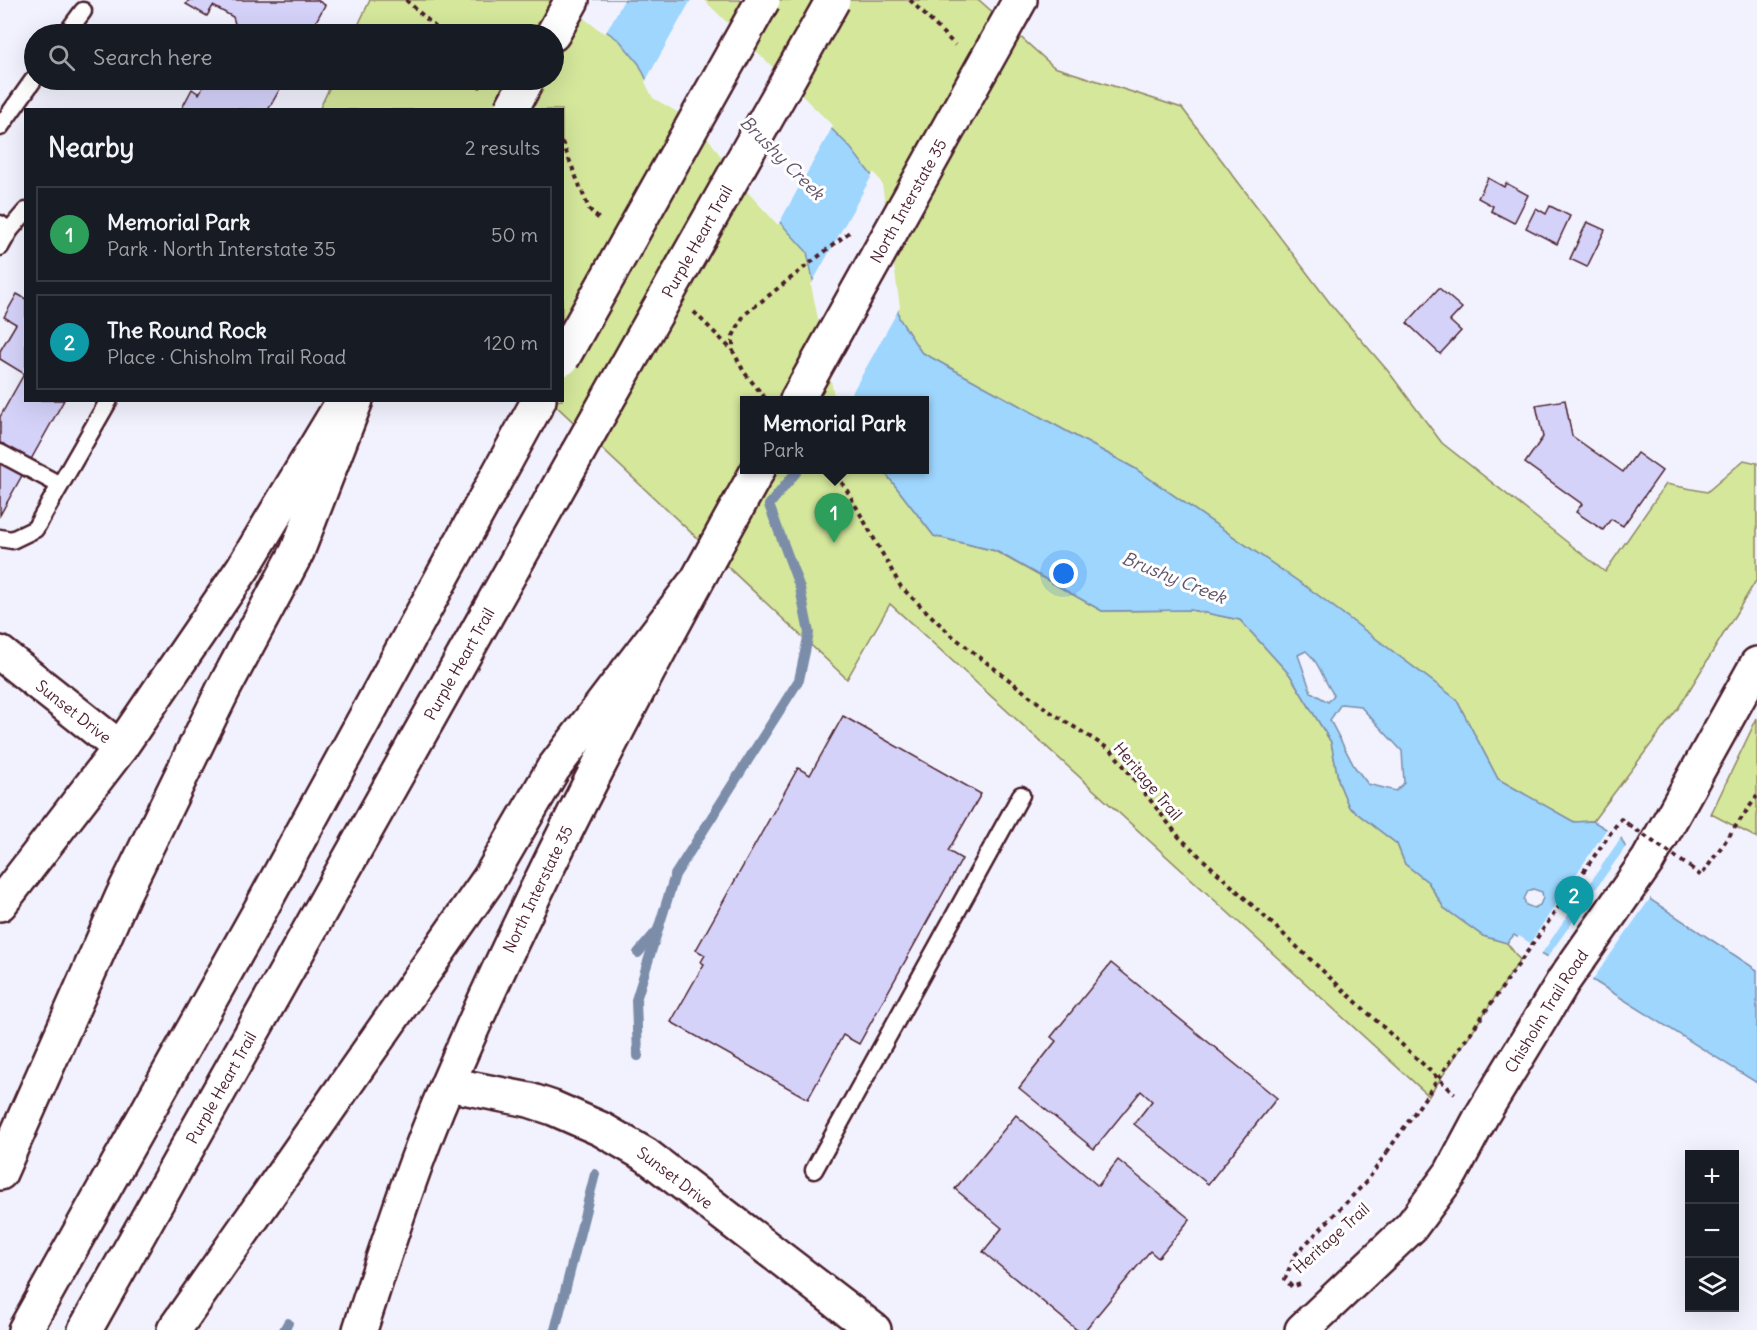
<!DOCTYPE html>
<html lang="en">
<head>
<meta charset="utf-8">
<style>
	body { margin:0; font-family:Delius,sans-serif; background:#20242c; color:#f1f3f6 }
	.controls { position:absolute; right:18px; bottom:18px; display:grid; overflow:hidden; border-radius:0px; box-shadow:0 6px 24px #0002 }
	.controls button { width:54px; height:54px; display:grid; place-items:center; padding:0; border:0; border-bottom:2px solid #363941; background:#171b24; color:#f1f3f6; font:30px sans-serif }
	.you { position:absolute; left:1064px; top:574px; width:21px; height:21px; margin:-15px; border:4px solid #fff; border-radius:50%; background:#1a73e8; box-shadow:0 0 0 9px #1a73e833 }
	.badge { display:grid; place-items:center; width:39px; height:39px; border-radius:50%; background:#d93025; color:#fff; font-size:20px; font-weight:700 }
	.pin { position:absolute; translate:-50% -50px; filter:drop-shadow(0 2px 3px #0008) }
	.pin::after { content:''; position:absolute; top:32px; width:21px; height:18px; background:inherit; clip-path:polygon(0 0,100% 0,50% 100%) }
	.popup { position:absolute; left:740px; top:396px; width:189px; height:78px; box-sizing:border-box; display:grid; place-content:center; border-radius:0px; background:#171b24; filter:drop-shadow(0 2px 4px #0005); font-size:20px; white-space:nowrap; color:#9ea1a6 }
	.popup b { font-size:22px; color:#f1f3f6 }
	.popup::after { content:''; position:absolute; left:50%; top:100%; margin-left:-12px; border:12px solid transparent; border-top-color:#171b24 }
	.list { margin:0; padding:0; list-style:none }
	h2 { display:flex; justify-content:space-between; align-items:center; height:78px; margin:0; padding:0 24px; font-size:26px }
	h2 small { font-size:20px; font-weight:400; color:#9ea1a6 }
	.list li { display:grid; grid-template-columns:39px 1fr auto; gap:18px; align-items:center; box-sizing:border-box; height:96px; margin:0 12px 12px; padding:0 12px; border:2px solid #363941; border-radius:0px }
	.list b { display:block; font-size:22px; white-space:nowrap }
	.list p { margin:0; font-size:20px; white-space:nowrap; color:#9ea1a6 }
	.list em { font-size:20px; font-style:normal; color:#9ea1a6 }
	.icon { flex:none; width:33px; height:33px; fill:none; stroke:currentColor; stroke-width:2; stroke-linecap:round; stroke-linejoin:round }
	.map { position:relative; flex:none; width:1757px; height:1330px; overflow:hidden }
	.search { position:absolute; background:#171b24; box-shadow:0 6px 24px #0002; left:24px; top:24px; width:540px; height:66px; display:flex; align-items:center; gap:15px; box-sizing:border-box; padding:0 21px; border-radius:33px; color:#9ea1a6; font-size:22px }
	.panel { position:absolute; background:#171b24; box-shadow:0 6px 24px #0002; left:24px; top:108px; width:540px; height:294px; border-radius:0px }
	.map>svg:first-child { display:block }
	.green { fill:#d4e79b; stroke:#8f8363; stroke-width:1.5 }
	.water { fill:#9ed6fe; stroke:#7c8daa; stroke-width:1.5; fill-rule:evenodd }
	.pier { fill:#f2f2fe }
	.lines { fill:none; stroke-linecap:round; stroke-linejoin:round }
	.stream { stroke:#7c8daa; stroke-width:10 }
	.building { fill:#d5d2fa; stroke:#4a1f2b; stroke-width:1.5 }
	.service-casing { stroke:#4a1f2b; stroke-width:21 }
	.minor-casing { stroke:#4a1f2b; stroke-width:38 }
	.tertiary-casing { stroke:#4a1f2b; stroke-width:38 }
	.secondary-casing { stroke:#4a1f2b; stroke-width:38 }
	.motorway-casing { stroke:#4a1f2b; stroke-width:38 }
	.path { stroke:#4a1f2b; stroke-width:4; stroke-dasharray:4.5 4.5; stroke-linecap:butt }
	.service { stroke:#fff; stroke-width:16 }
	.minor { stroke:#fff; stroke-width:33 }
	.tertiary { stroke:#fff; stroke-width:33 }
	.secondary { stroke:#fff; stroke-width:33 }
	.motorway { stroke:#fff; stroke-width:33 }
	.secondary-bridge-casing { stroke:#4a1f2b; stroke-width:38; stroke-linecap:butt }
	.motorway-bridge-casing { stroke:#4a1f2b; stroke-width:38; stroke-linecap:butt }
	.path-bridge { stroke:#4a1f2b; stroke-width:4; stroke-dasharray:4.5 4.5; stroke-linecap:butt }
	.secondary-bridge { stroke:#fff; stroke-width:33 }
	.motorway-bridge { stroke:#fff; stroke-width:33 }
	.labels { text-anchor:middle; stroke-width:6; stroke-linejoin:round; paint-order:stroke }
	.street-label { font-size:16px; fill:#4a1f2b; stroke:#fff }
	.water-label { font-size:18px; font-style:italic; fill:#63566a; stroke:#fff }
</style>
</head>
<body>
<div class="map">
<svg width="1757" height="1330" viewBox="0 0 1757 1330">
	<rect width="100%" height="100%" fill="#f2f2fe"/>
	<filter id="ink" filterUnits="userSpaceOnUse"><feTurbulence type="fractalNoise" baseFrequency=".0167" numOctaves="2"/><feDisplacementMap in="SourceGraphic" scale="12" xChannelSelector="R" yChannelSelector="G"/><feConvolveMatrix kernelMatrix="1 2 1 2 8 2 1 2 1" color-interpolation-filters="sRGB"/></filter>
	<g filter="url(#ink)">
		<!-- green -->
		<g class="green">
			<polygon points="370,0 979,0 1054,67 1182,108 1333,307 1388,371 1442,443 1605,572 1666,484 1707,492 1744,460 1757,463 1757,579 1679,707 1593,821 1574,822 1498,779 1456,699 1315,593 1134,468 921,352 899,319 851,400 744,400 744,470 883,470 934,536 995,551 1102,611 1191,610 1240,620 1290,675 1331,742 1339,783 1349,807 1397,844 1405,864 1428,882 1444,908 1483,936 1507,943 1520,960 1429,1096 890,604 847,679 551,401 562,400 562,110 319,110 333,80 554,80 554,34 354,34"/>
			<polygon points="1757,718 1757,838 1711,814"/>
		</g>
		<!-- water -->
		<path class="water" d="M 562,0 L 699,0 L 849,146 L 879,185 L 899,318 L 921,352 L 1134,468 L 1315,593 L 1456,699 L 1498,779 L 1574,822 L 1593,821 L 1621,838 L 1651,900 L 1757,970 L 1757,1083 L 1594,981 L 1539,952 L 1514,935 L 1507,943 L 1483,936 L 1444,908 L 1428,882 L 1405,864 L 1397,844 L 1349,807 L 1339,783 L 1331,742 L 1290,675 L 1240,620 L 1191,610 L 1102,611 L 996,551 L 934,536 L 883,470 L 924,470 L 924,400 L 839,400 L 807,252 L 745,184 L 701,121 L 654,95 L 639,64 L 620,41 ZM 1306,651 C 1320,663 1323,680 1334,695 L 1328,702 L 1311,692 L 1298,655 ZM 1341,704 L 1360,706 L 1402,751 L 1404,783 L 1396,791 L 1368,784 L 1354,766 L 1330,720 ZM 1533,889 L 1542,892 L 1543,898 L 1540,905 L 1534,908 L 1526,905 L 1524,899 L 1528,891 Z"/>
		<!-- pier -->
		<g class="pier">
			<polygon points="559,0 624,0 605,34"/>
			<polygon points="691,0 704,0 833,126 778,225 742,186 698,124 653,98 645,82"/>
			<polygon points="874,172 882,184 900,307 848,400 835,400 811,285"/>
			<polygon points="1608,827 1622,836 1540,956 1516,940 1519,936 1530,943"/>
			<polygon points="1627,845 1652,896 1591,982 1546,959"/>
		</g>
		<g class="lines">
			<!-- stream -->
			<g class="stream">
				<polyline points="638,953 656,932"/>
				<polyline points="638,1056 636,1000 675,875 799,680 809,633 800,588 769,505 798,470"/>
				<polyline points="284,1330 288,1323"/>
				<polyline points="555,1330 595,1174"/>
			</g>
		</g>
		<!-- building -->
		<g class="building">
			<polygon points="189,0 317,0 325,5 309,34 232,34 236,27 233,17 213,6 207,16 186,4"/>
			<polygon points="207,80 285,80 268,110 182,108 192,89 199,94"/>
			<polygon points="1488,178 1504,187 1506,183 1528,195 1514,223 1491,211 1493,206 1478,198"/>
			<polygon points="1550,206 1570,216 1557,244 1526,228 1536,208 1546,214"/>
			<polygon points="1587,222 1605,230 1587,267 1570,259"/>
			<polygon points="1439,288 1462,308 1450,321 1461,331 1440,354 1407,323"/>
			<polygon points="17,294 26,299 26,375 0,359 0,351 16,324 4,317"/>
			<polygon points="24,374 26,400 64,400 0,515 0,417"/>
			<polygon points="1565,400 1572,436 1623,472 1637,453 1662,471 1623,526 1611,519 1603,530 1576,512 1582,504 1525,463 1543,437 1536,405"/>
			<polygon points="843,716 981,794 948,851 962,859 859,1044 843,1035 808,1099 671,1022 704,964 701,962 705,955 696,950 798,768 810,775"/>
			<polygon points="1111,963 1277,1098 1208,1184 1134,1124 1152,1101 1141,1091 1094,1149 1019,1088 1056,1041 1051,1037"/>
			<polygon points="1016,1115 1098,1186 1118,1160 1190,1219 1158,1258 1150,1251 1085,1330 1077,1330 983,1252 1002,1228 955,1189"/>
		</g>
		<g class="lines">
			<!-- service casing -->
			<g class="service-casing">
				<g id="service">
					<polyline points="66,34 83,11"/>
					<polyline points="0,127 34,79"/>
					<polyline points="0,224 9,231 26,211"/>
					<polyline points="0,247 9,231"/>
					<polyline points="0,453 60,485"/>
					<polyline points="0,538 12,540 35,529 109,400"/>
					<polyline points="814,1170 1021,795"/>
				</g>
			</g>
			<!-- minor casing -->
			<g class="minor-casing">
				<g id="minor">
					<path id="s1" d="M 0,653 L 120,748"/>
					<path id="s2" d="M 448,1084 L 529,1100 L 553,1108 L 601,1129 L 646,1155 L 874,1330"/>
				</g>
			</g>
			<!-- tertiary casing -->
			<g class="tertiary-casing">
				<g id="tertiary">
					<path id="s3" d="M 1302,1330 L 1411,1227 L 1451,1173 L 1482,1115 L 1564,980 L 1648,860 L 1757,664"/>
				</g>
			</g>
			<!-- secondary casing -->
			<g class="secondary-casing">
				<g id="secondary">
					<polyline points="553,34 572,0"/>
					<path id="s4" d="M 797,400 L 1020,0"/>
					<polyline points="0,904 120,748 243,568 344,400"/>
					<path id="s5" d="M 360,1330 C 387,1247 413,1163 448,1083 C 539,872 647,669 758,470"/>
				</g>
			</g>
			<!-- motorway casing -->
			<g class="motorway-casing">
				<g id="motorway">
					<polyline points="0,1173 123,895 223,690 297,552 356,400"/>
					<polyline points="25,1330 258,914 539,400"/>
					<path id="s6" d="M 85,1330 L 577,454"/>
					<polyline points="174,1330 489,879 553,769 693,585"/>
				</g>
			</g>
			<!-- path -->
			<g class="path">
				<polyline points="406,0 443,34"/>
				<polyline points="910,0 955,45"/>
				<polyline points="470,80 484,89"/>
				<polyline points="562,142 589,209 601,221"/>
				<polyline points="694,312 733,351"/>
				<polyline points="765,398 744,372 733,351 733,336 744,315 852,230"/>
				<polyline points="828,470 844,485 901,587 950,634 1049,711 1112,751 1179,837 1455,1094"/>
				<polyline points="1614,828 1621,819 1629,825"/>
				<polyline points="1690,867 1701,876 1757,796"/>
				<polyline points="1300,1284 1292,1287 1285,1279 1295,1255 1367,1181 1387,1152"/>
			</g>
			<!-- service -->
			<use href="#service" class="service"/>
			<!-- minor -->
			<use href="#minor" class="minor"/>
			<!-- tertiary -->
			<use href="#tertiary" class="tertiary"/>
			<!-- secondary -->
			<use href="#secondary" class="secondary"/>
			<!-- motorway -->
			<use href="#motorway" class="motorway"/>
			<!-- secondary-bridge casing -->
			<g class="secondary-bridge-casing">
				<polyline id="secondary-bridge" points="511,110 527,80"/>
			</g>
			<!-- motorway-bridge casing -->
			<g class="motorway-bridge-casing">
				<g id="motorway-bridge">
					<polyline points="562,359 763,0"/>
					<path id="s7" d="M 577,454 L 833,0"/>
				</g>
			</g>
			<!-- path-bridge -->
			<g class="path-bridge">
				<polyline points="1629,825 1690,867"/>
				<polyline points="1387,1152 1614,828"/>
			</g>
			<!-- secondary-bridge -->
			<use href="#secondary-bridge" class="secondary-bridge"/>
			<!-- motorway-bridge -->
			<use href="#motorway-bridge" class="motorway-bridge"/>
		</g>
	</g>
	<g class="labels">
		<!-- street labels -->
		<g class="street-label">
			<text dy="6" stroke="none"><textPath href="#s4" startOffset="228">North Interstate 35</textPath></text>
			<text dy="6" stroke="none"><textPath href="#s7" startOffset="244">Purple Heart Trail</textPath></text>
			<text dy="6" stroke="none"><textPath href="#s6" startOffset="764">Purple Heart Trail</textPath></text>
			<text dy="6" stroke="none"><textPath href="#s1" startOffset="94">Sunset Drive</textPath></text>
			<text transform="translate(1148 781) rotate(50)" y="6">Heritage Trail</text>
			<text dy="6" stroke="none"><textPath href="#s5" startOffset="476">North Interstate 35</textPath></text>
			<text dy="6" stroke="none"><textPath href="#s3" startOffset="405">Chisholm Trail Road</textPath></text>
			<text dy="6" stroke="none"><textPath href="#s6" startOffset="278">Purple Heart Trail</textPath></text>
			<text dy="6" stroke="none"><textPath href="#s2" startOffset="249">Sunset Drive</textPath></text>
			<text transform="translate(1331 1238) rotate(-42)" y="6">Heritage Trail</text>
		</g>
		<!-- water labels -->
		<g class="water-label">
			<text transform="translate(782 158) rotate(45)" y="6">Brushy Creek</text>
			<text transform="translate(1174 578) rotate(22)" y="6">Brushy Creek</text>
		</g>
	</g>
</svg>
<div class="controls">
<button>+</button>
<button>−</button>
<button><svg class="icon" aria-label="layers" viewBox="0 0 24 24"><path d="M12 4l9 5-9 5-9-5zM3 14l9 5 9-5"/></svg></button>
</div>
<div class="you"></div>
<div class="pin badge" style="left:834px;top:543px;background:#2e9e5b">1</div>
<div class="popup"><b>Memorial Park</b>Park</div>
<div class="pin badge" style="left:1574px;top:926px;background:#0f9aa8">2</div>
<div class="search"><svg class="icon" aria-label="search" viewBox="0 0 24 24"><circle cx="10" cy="10" r="6"/><path d="M15 15l6 6"/></svg>Search here</div>
<section class="panel">
<h2>Nearby<small>2 results</small></h2>
<ul class="list">
<li><span class="badge" style="background:#2e9e5b">1</span><div><b>Memorial Park</b><p>Park · North Interstate 35</p></div><em>50 m</em></li>
<li><span class="badge" style="background:#0f9aa8">2</span><div><b>The Round Rock</b><p>Place · Chisholm Trail Road</p></div><em>120 m</em></li>
</ul>
</section>
</div>
</body>
</html>
